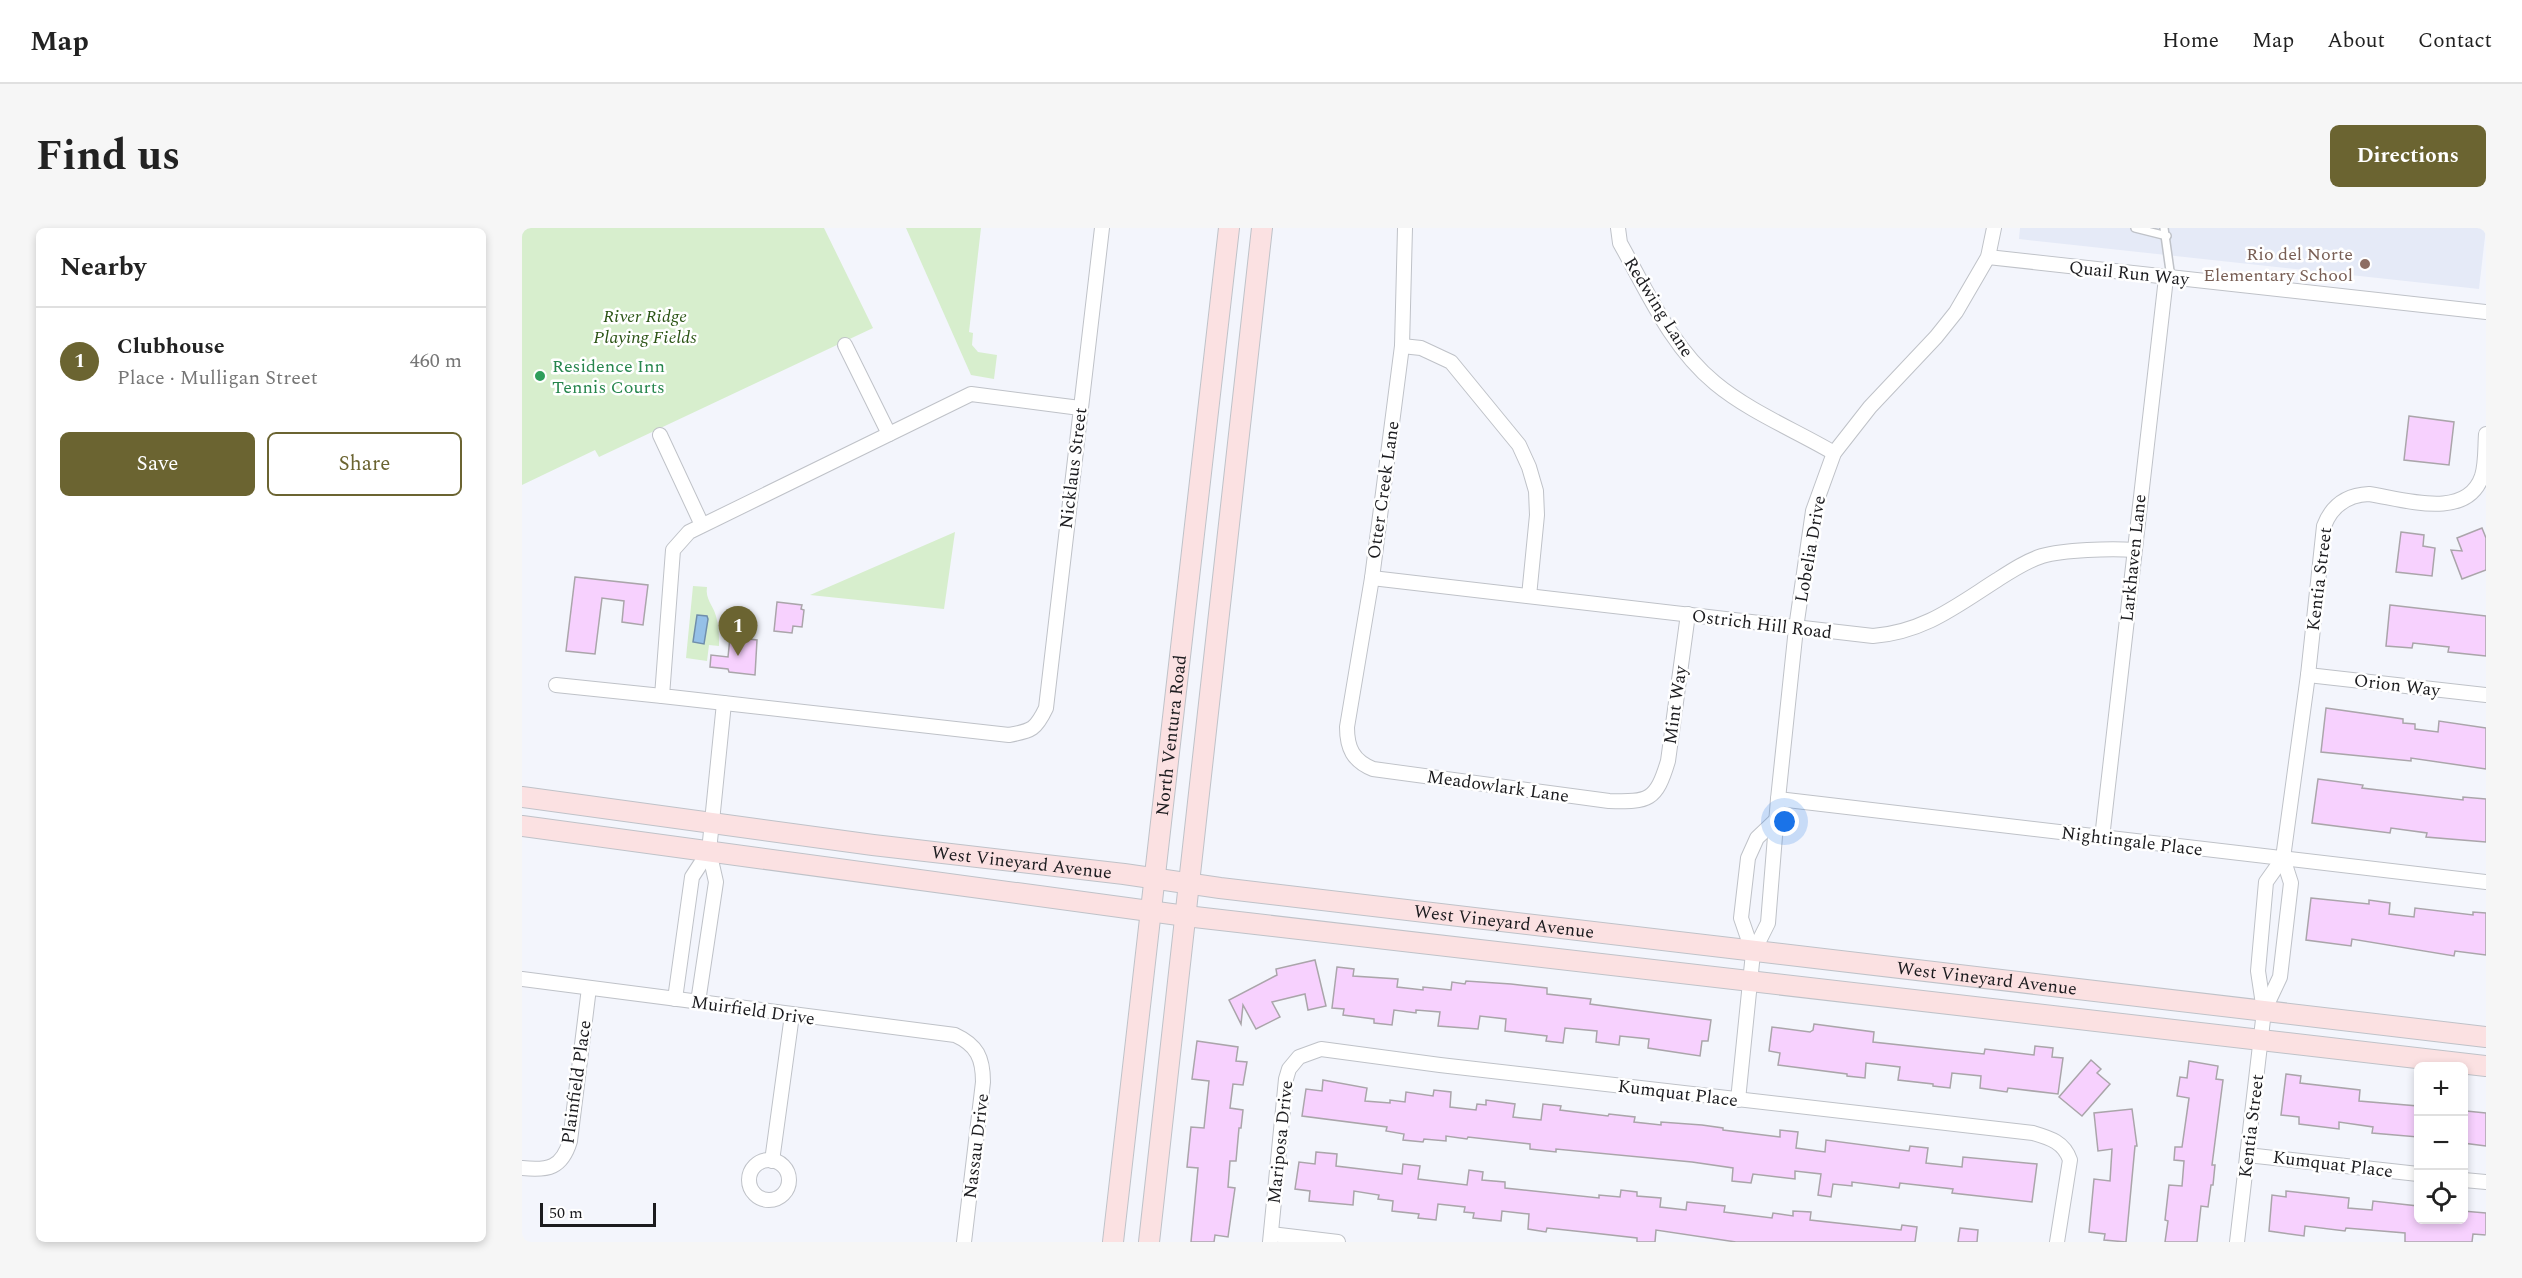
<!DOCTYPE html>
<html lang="en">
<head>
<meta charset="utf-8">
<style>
	body { margin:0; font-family:Spectral,serif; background:#f6f6f6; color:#222 }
	.controls { position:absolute; right:18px; bottom:18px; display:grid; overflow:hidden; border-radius:9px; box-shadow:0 3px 9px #0003 }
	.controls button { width:54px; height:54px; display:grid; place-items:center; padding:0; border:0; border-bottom:2px solid #e0e0e0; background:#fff; color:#222; font:30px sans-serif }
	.scale { position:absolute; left:18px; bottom:15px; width:116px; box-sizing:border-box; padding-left:6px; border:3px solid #1b1b1e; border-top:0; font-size:16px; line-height:21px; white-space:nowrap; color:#1b1b1e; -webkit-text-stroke:4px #fff; paint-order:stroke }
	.you { position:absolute; left:1263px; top:594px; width:21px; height:21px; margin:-15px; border:4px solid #fff; border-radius:50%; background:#1a73e8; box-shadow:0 0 0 9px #1a73e833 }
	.badge { display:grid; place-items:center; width:39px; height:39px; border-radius:50%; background:#6b6431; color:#fff; font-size:20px; font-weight:700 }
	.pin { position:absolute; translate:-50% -50px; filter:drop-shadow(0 2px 3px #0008) }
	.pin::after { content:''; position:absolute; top:32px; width:21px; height:18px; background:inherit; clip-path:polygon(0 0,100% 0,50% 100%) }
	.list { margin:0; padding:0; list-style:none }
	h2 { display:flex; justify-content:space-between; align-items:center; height:78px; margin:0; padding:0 24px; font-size:26px }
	h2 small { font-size:20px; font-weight:400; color:#767676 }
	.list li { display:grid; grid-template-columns:39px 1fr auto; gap:18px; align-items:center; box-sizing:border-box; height:108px; padding:0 24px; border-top:2px solid #e0e0e0 }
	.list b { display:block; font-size:22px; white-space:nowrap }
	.list p { margin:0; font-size:20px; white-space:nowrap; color:#767676 }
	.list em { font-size:20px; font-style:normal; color:#767676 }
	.actions { display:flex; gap:12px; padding:18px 24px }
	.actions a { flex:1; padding:14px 0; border:2px solid #6b6431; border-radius:9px; text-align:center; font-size:21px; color:#6b6431 }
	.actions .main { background:#6b6431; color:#fff }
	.icon { flex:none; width:33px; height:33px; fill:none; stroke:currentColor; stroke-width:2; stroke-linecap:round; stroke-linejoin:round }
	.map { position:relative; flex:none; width:1964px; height:1014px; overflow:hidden; border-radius:9px }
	header { display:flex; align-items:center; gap:36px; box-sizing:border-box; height:84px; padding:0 30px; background:#fff; border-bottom:2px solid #e0e0e0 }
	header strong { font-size:28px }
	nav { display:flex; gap:33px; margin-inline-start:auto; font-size:21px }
	.intro { display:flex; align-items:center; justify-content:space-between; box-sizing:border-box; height:144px; padding:0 36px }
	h1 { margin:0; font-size:42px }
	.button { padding:15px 27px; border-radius:9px; background:#6b6431; color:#fff; font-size:21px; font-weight:700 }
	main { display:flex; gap:36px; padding:0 36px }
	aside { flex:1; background:#fff; border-radius:9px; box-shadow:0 3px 9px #0003 }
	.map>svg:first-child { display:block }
	.built { fill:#e5eaf7 }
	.green { fill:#d7eecd }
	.water { fill:#95c0e7; stroke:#708eab; stroke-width:1.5 }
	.building { fill:#f7d1fe; stroke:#aaa5aa; stroke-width:1.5 }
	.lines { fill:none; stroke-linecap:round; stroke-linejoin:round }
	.service-casing { stroke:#bfc2c8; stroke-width:10 }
	.minor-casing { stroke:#bfc2c8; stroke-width:16 }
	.secondary-casing { stroke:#bfc2c8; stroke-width:22 }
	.service { stroke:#fff; stroke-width:7 }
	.minor { stroke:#fff; stroke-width:14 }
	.secondary { stroke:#fbe1e2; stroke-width:20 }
	.education-dot { fill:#8d6e63; stroke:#fff; stroke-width:2 }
	.leisure-dot { fill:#2e9e5b; stroke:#fff; stroke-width:2 }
	.labels { text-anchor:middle; stroke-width:5; stroke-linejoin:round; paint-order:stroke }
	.education-label { font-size:18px; fill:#785e54; stroke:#fff; text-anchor:end }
	.street-label { font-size:18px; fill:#1b1b1e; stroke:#fff }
	.park-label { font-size:18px; font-style:italic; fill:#2b5415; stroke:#fff }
	.leisure-label { font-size:18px; fill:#27864d; stroke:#fff; text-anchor:start }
</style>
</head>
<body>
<header>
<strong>Map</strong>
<nav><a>Home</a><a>Map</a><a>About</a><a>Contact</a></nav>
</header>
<div class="intro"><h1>Find us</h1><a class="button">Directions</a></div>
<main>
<aside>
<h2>Nearby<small></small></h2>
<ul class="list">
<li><span class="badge">1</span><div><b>Clubhouse</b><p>Place · Mulligan Street</p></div><em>460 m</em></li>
</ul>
<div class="actions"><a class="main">Save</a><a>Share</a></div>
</aside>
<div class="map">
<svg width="1964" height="1014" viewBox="0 0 1964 1014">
	<rect width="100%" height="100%" fill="#f3f5fc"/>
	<!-- built -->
	<polygon class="built" points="1498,0 1964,0 1957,61 1497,11"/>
	<!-- green -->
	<g class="green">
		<polygon points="0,0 302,0 351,100 77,229 73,222 0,257"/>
		<polygon points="384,0 459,0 447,104 451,105 450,117 456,124 475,127 472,151 449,147"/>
		<polygon points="433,304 422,381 288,367"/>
		<path d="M 171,358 L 185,359 C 183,371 191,377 194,388 C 197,398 197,408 197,418 L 187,417 L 185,433 L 164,430 Z"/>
	</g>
	<!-- water -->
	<polygon class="water" points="175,387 185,388 186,391 182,416 171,414"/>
	<!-- building -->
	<g class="building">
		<polygon points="1887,188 1932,194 1927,237 1882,232"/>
		<polygon points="1960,300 1964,310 1964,342 1940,351 1929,322 1940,323 1935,310"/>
		<polygon points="1879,304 1902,307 1901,318 1913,320 1910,348 1874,344"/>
		<polygon points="53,349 126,357 121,397 100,394 102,373 80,370 73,426 44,423"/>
		<polygon points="255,374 280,377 279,381 282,382 280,399 271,398 270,405 252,403"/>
		<polygon points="1868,377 1964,388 1964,428 1926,424 1927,419 1891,415 1890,420 1864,418"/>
		<polygon points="208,409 235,412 233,447 207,444 206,441 188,439 189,427 206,429"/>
		<polygon points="1804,480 1881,491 1881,495 1893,496 1893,501 1916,504 1917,493 1964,500 1964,541 1889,530 1889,533 1799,524"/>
		<polygon points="1796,551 1841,557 1840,560 1941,572 1941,569 1964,571 1964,614 1904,609 1905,605 1869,600 1868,605 1790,595"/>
		<polygon points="1789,670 1847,676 1847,672 1868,675 1867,686 1892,689 1893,680 1951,687 1951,684 1964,685 1964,727 1933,723 1932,728 1830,711 1829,718 1784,712"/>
		<polygon points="793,732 804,778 786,782 783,766 750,774 758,789 734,801 721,777 719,796 707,772 755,747 754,741"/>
		<polygon points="815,739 832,741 831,748 876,751 875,759 901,762 901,759 929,762 930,754 943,756 944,753 989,756 1025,760 1025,766 1069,771 1068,776 1189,792 1186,813 1180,813 1178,828 1126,820 1127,811 1098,808 1097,817 1074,814 1075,803 1043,800 1041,815 1024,813 1025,808 983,803 984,791 958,788 956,801 916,798 918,784 894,782 894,785 872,782 870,797 852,795 852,791 821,787 822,781 810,780"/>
		<polygon points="1292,796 1352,804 1351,814 1462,826 1463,821 1512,827 1513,818 1531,820 1530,829 1541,830 1536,866 1486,860 1485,864 1458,860 1459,848 1430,845 1428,860 1411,858 1411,856 1376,852 1378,839 1344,835 1343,850 1325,848 1325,846 1256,837 1258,825 1247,823 1250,799 1288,804 1291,802"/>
		<polygon points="675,813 716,819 714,833 725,834 721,857 711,856 708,880 721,882 719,900 717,900 714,933 708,933 706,959 713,960 706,1009 693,1007 692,1014 669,1014 676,940 665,939 669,899 682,900 687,853 670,851"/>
		<polygon points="1569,832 1579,841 1575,845 1588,856 1560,888 1537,869"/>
		<polygon points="1667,833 1696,838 1694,851 1701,852 1690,937 1693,937 1691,957 1689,957 1686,979 1679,978 1675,1014 1643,1014 1646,993 1643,992 1647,957 1660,958 1662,933 1652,932 1653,919 1660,919 1667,870 1655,868 1658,849 1665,850"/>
		<polygon points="1764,846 1779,848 1778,855 1838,862 1837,873 1896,878 1896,909 1850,905 1851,899 1817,894 1817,901 1777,896 1777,889 1759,887"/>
		<polygon points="801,852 845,860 843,873 868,875 868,872 883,874 884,864 911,868 912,862 929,864 928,879 954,882 955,876 964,877 964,872 993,876 991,889 1019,892 1021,876 1039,878 1038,882 1086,888 1087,886 1113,889 1112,894 1139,897 1139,894 1180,897 1201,900 1201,902 1258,909 1258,902 1276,904 1274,920 1303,924 1304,912 1387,923 1388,918 1406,920 1404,935 1440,939 1441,929 1515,936 1510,974 1430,965 1431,961 1378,955 1377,960 1330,954 1330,958 1311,956 1309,969 1296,967 1299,946 1273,943 1273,951 1231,946 1229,955 1210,953 1211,940 1170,934 1034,921 1034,924 1008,921 1008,916 946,909 945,911 924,908 924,913 902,911 901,914 881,912 882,906 864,903 865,899 780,888 784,861 800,863"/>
		<polygon points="1610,881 1615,918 1613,918 1604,1014 1582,1012 1583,1006 1567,1004 1572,951 1588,953 1590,921 1576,923 1572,885"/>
		<polygon points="1944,883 1964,885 1964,918 1941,915"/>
		<polygon points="794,924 815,926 814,938 880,946 881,936 898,938 896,951 945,957 947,942 961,944 960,952 983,954 983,960 1077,970 1077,967 1098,969 1099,962 1115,964 1115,968 1139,970 1138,979 1164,982 1165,974 1203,978 1202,984 1250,990 1251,985 1271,988 1271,983 1289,984 1288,992 1379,1002 1380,997 1395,999 1393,1014 1214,1014 1134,1002 1133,1014 1115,1014 1115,1010 1062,1004 1025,1000 1024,1004 1006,1001 1007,986 980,983 979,993 951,990 952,985 942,984 943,979 916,976 914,992 896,990 897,986 870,983 871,973 856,971 857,967 832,963 831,977 787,973 788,963 773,961 777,934 793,936"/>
		<polygon points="1764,963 1827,970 1826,980 1850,982 1851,973 1896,978 1896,992 1941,992 1941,983 1964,985 1964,1007 1951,1006 1950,1014 1883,1014 1883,1005 1824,1000 1823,1003 1783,998 1782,1008 1747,1003 1750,967 1764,969"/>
		<polygon points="1438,1000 1456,1002 1455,1014 1436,1014"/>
	</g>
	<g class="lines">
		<!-- service casing -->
		<g class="service-casing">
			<g id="service">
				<polyline points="1613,0 1645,8"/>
				<polyline points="1642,0 1649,50"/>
			</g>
		</g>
		<!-- minor casing -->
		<g class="minor-casing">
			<g id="minor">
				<path d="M 883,0 L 880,118 L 850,350 L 825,499 C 825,520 831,533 851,541 L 1087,573 C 1127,574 1134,573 1146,533 L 1166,386"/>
				<path d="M 1096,0 L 1098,15 C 1125,63 1149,119 1193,155 C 1228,184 1273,202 1312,225"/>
				<polyline points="1466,29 1964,84"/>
				<polyline points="323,117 367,206"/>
				<polyline points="880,118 899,120 929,134 997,217 1007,239 1014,263 1015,287 1007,368"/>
				<path d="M 558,180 L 449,166 L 167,304 L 151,322 L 140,468 L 487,507 C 510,503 514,501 524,480 L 580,0"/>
				<polyline points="138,207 180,297"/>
				<path d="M 850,350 L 1351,408 C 1402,404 1434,378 1475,352 C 1489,343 1504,333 1520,328 C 1541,322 1589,320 1612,322"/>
				<polyline points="1786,447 1964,467"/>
				<polyline points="34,457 140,468"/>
				<polyline points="1256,571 1964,654"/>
				<polyline points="1580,610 1644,50"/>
				<polyline points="1231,725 1219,690 1226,630 1235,610 1255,591"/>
				<path d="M 0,751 L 433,807 C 455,817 461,830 461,854 L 442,1014"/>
				<polyline points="153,771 170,649 187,623"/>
				<polyline points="176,774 194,654 187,623 202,475"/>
				<path d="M 1742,783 L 1758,749 L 1769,655 L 1761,630 L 1786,447 L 1802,298 C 1810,277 1825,267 1847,266 C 1881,271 1945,293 1960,248 C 1964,235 1963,219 1964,206"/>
				<polyline points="1216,872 1231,725 1246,695 1256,571 1274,400 1291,283 1312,225 1348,179 1414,109 1434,84 1466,29 1472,0"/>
				<polyline points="1725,927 1896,946"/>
				<circle cx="247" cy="952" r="20"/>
				<polyline points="250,933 270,787"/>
				<path d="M 0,940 C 26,943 40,940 48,913 L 67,760"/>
				<polyline points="1942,952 1964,954"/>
				<polyline points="749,1006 816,1014"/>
				<path d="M 748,1014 L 764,851 L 767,841 L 777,829 L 799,821 L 918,837 L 1511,905 C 1528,910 1542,914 1548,932 L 1535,1014"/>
				<polyline points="1715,1014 1742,783 1736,743 1744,654 1761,630"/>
			</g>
		</g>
		<!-- secondary casing -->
		<g class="secondary-casing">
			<g id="secondary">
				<path id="s1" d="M 0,569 L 351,617 L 602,646 L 698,660 L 1964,809"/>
				<polyline points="0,598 664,688 1964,838"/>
				<path id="s2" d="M 591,1014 L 707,0"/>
				<polyline points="627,1014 740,0"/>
			</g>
		</g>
		<!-- service -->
		<use href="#service" class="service"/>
		<!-- minor -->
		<use href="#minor" class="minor"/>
		<!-- secondary -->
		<use href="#secondary" class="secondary"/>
	</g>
	<!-- markers -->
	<circle class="education-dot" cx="1843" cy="36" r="6"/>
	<circle class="leisure-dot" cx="18" cy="148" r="6"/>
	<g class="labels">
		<!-- education labels -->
		<g class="education-label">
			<text x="1831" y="32">Rio del Norte<tspan x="1831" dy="21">Elementary School</tspan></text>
		</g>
		<!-- street labels -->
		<g class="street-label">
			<text transform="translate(1607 45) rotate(6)" y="6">Quail Run Way</text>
			<text transform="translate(1137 79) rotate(58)" y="6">Redwing Lane</text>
			<text transform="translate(551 240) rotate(-83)" y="6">Nicklaus Street</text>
			<text transform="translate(861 262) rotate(-82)" y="6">Otter Creek Lane</text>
			<text transform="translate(1288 321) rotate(-80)" y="6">Lobelia Drive</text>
			<text transform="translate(1611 330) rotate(-84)" y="6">Larkhaven Lane</text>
			<text transform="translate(1797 351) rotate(-83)" y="6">Kentia Street</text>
			<text transform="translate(1240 396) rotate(7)" y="6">Ostrich Hill Road</text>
			<text transform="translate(1875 457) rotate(7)" y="6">Orion Way</text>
			<text transform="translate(1153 477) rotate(-82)" y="6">Mint Way</text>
			<text dy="6" stroke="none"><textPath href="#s2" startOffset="510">North Ventura Road</textPath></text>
			<text transform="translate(976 558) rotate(8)" y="6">Meadowlark Lane</text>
			<text transform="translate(1610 613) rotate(7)" y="6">Nightingale Place</text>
			<text dy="6" stroke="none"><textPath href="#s1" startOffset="504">West Vineyard Avenue</textPath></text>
			<text dy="6" stroke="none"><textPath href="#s1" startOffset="990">West Vineyard Avenue</textPath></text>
			<text dy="6" stroke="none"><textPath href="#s1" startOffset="1476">West Vineyard Avenue</textPath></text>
			<text transform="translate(231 782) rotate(8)" y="6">Muirfield Drive</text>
			<text transform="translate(54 854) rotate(-82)" y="6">Plainfield Place</text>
			<text transform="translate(1156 865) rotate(7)" y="6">Kumquat Place</text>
			<text transform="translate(1729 898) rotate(-83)" y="6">Kentia Street</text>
			<text transform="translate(758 914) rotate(-84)" y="6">Mariposa Drive</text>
			<text transform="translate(454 918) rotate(-83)" y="6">Nassau Drive</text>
			<text transform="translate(1811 936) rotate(7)" y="6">Kumquat Place</text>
		</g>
		<!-- park labels -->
		<g class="park-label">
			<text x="123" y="94">River Ridge<tspan x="123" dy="21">Playing Fields</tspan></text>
		</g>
		<!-- leisure labels -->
		<g class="leisure-label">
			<text x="30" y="144">Residence Inn<tspan x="30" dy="21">Tennis Courts</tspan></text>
		</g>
	</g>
</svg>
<div class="controls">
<button>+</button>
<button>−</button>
<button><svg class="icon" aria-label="locate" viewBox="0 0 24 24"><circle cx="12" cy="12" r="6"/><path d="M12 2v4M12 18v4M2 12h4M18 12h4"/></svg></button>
</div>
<div class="scale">50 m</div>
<div class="you"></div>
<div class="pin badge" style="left:216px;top:428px">1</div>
</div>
</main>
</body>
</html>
